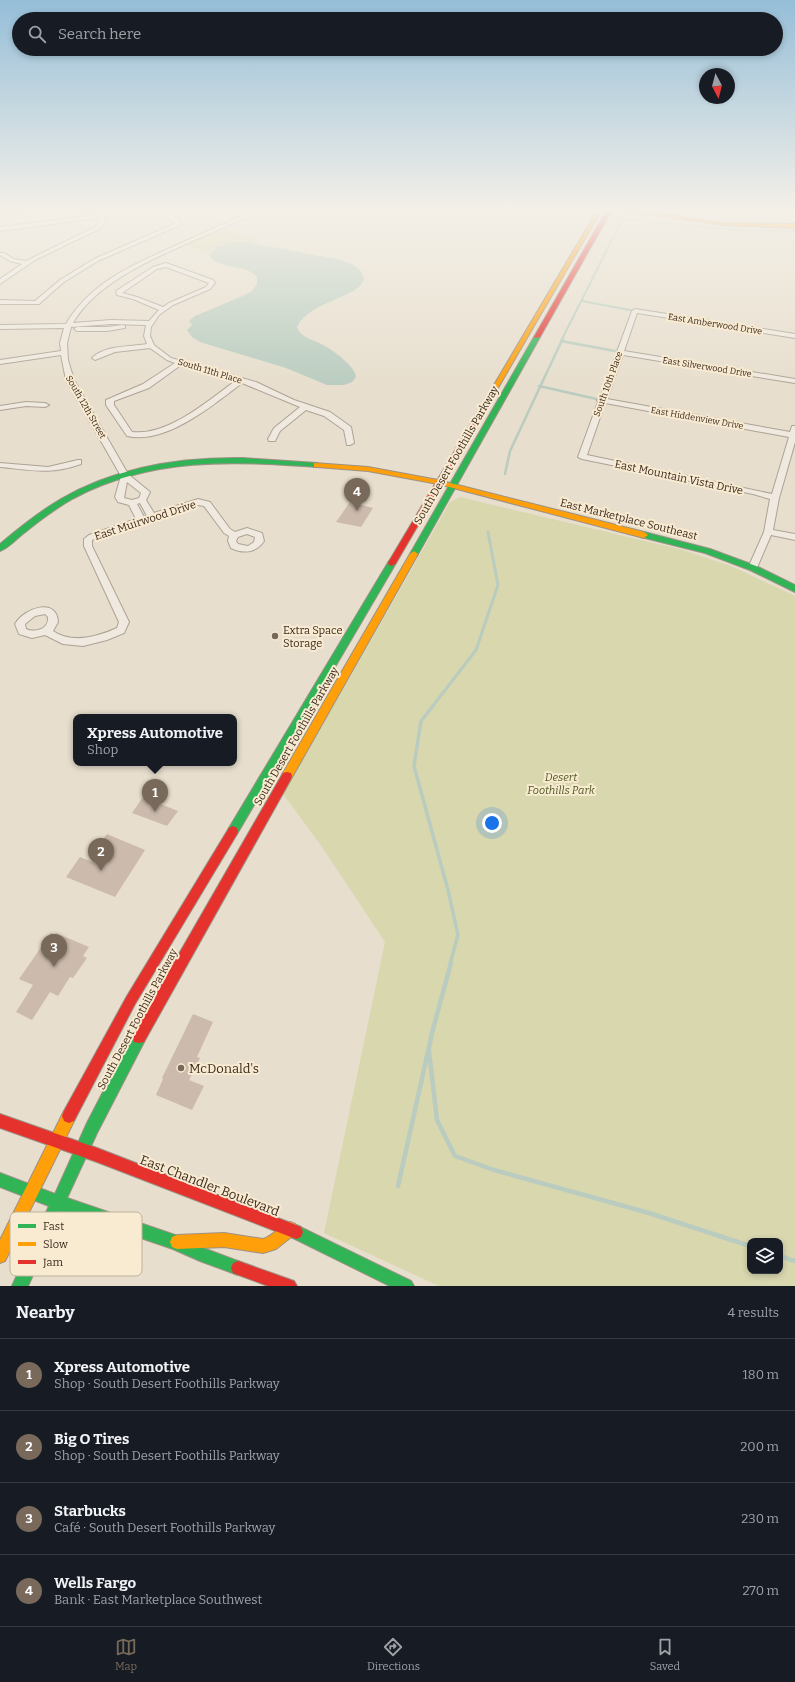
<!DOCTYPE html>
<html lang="en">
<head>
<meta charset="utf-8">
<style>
	body { margin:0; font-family:Bitter,serif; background:#20242c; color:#f1f3f6 }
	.controls { position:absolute; right:12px; bottom:12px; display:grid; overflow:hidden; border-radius:8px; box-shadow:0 2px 6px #0003 }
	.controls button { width:36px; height:36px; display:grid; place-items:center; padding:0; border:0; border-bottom:1px solid #363941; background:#171b24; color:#f1f3f6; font:20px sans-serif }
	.compass { position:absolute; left:699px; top:68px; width:36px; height:36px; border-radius:50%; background:#171b24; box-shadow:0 2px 6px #0003; rotate:173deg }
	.you { position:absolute; left:492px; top:823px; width:14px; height:14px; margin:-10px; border:3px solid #fff; border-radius:50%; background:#1a73e8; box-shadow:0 0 0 6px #1a73e833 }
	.badge { display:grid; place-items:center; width:26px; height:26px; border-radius:50%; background:#78695b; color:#fff; font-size:13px; font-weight:700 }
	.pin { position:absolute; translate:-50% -33px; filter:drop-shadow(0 1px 2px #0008) }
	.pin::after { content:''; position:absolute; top:21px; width:14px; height:12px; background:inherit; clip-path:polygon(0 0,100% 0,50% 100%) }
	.popup { position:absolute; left:73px; top:714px; width:164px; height:52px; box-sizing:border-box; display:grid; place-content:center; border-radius:8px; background:#171b24; filter:drop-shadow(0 1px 3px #0005); font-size:13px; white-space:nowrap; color:#9ea1a6 }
	.popup b { font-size:15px; color:#f1f3f6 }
	.popup::after { content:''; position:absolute; left:50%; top:100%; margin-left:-8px; border:8px solid transparent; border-top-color:#171b24 }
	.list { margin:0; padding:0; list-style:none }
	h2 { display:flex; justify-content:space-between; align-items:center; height:52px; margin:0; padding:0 16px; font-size:17px }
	h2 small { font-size:13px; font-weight:400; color:#9ea1a6 }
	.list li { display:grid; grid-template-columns:26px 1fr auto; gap:12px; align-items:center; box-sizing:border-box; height:72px; padding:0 16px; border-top:1px solid #363941 }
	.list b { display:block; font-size:15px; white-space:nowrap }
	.list p { margin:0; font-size:13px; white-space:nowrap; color:#9ea1a6 }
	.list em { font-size:13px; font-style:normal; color:#9ea1a6 }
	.icon { flex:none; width:22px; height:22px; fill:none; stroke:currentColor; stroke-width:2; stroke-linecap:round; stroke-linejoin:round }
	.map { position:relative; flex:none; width:795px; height:1286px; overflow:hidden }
	.search { position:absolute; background:#171b24; box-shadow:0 2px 6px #0003; left:12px; right:12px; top:12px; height:44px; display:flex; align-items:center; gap:10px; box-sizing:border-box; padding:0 14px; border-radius:22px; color:#9ea1a6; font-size:15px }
	.sheet { height:340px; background:#171b24 }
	nav { display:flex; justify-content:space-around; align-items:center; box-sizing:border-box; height:56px; border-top:1px solid #363941; background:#171b24; font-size:11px; color:#9ea1a6 }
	nav a { display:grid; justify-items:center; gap:2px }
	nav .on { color:#78695b }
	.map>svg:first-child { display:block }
	.green { fill:#d9d7ae; fill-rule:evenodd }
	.water { fill:#b9ccbf }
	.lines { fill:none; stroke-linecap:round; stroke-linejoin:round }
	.stream-far4 { stroke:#b9ccbf; stroke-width:2 }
	.stream-far3 { stroke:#b9ccbf; stroke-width:2.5 }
	.stream-far2 { stroke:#b9ccbf; stroke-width:3 }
	.stream-far1 { stroke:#b9ccbf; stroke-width:3.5 }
	.stream { stroke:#b9ccbf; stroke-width:4.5 }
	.building { fill:#ccbbad }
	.street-casing { stroke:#aca396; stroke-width:2 }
	.fast-casing { stroke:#9c9286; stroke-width:2 }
	.slow-casing { stroke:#9c9286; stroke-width:2 }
	.jam-casing { stroke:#9c9286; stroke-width:2 }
	.street { fill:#efe9df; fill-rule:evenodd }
	.fast { fill:#30b455; fill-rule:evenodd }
	.slow { fill:#ff9f0a; fill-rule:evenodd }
	.jam { fill:#e5322d; fill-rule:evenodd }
	.poi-dot { fill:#78695b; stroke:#f9ebd2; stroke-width:1.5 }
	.labels { text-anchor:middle; stroke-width:4; stroke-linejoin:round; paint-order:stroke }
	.far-street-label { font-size:9px; fill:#3c2a1d; stroke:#f9ebd2 }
	.street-label { font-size:11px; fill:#3c2a1d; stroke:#f9ebd2 }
	.poi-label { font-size:11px; fill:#3c2a1d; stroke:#f9ebd2; text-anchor:start }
	.park-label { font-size:11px; font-style:italic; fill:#505b21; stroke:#f9ebd2 }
	.near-poi-label { font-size:13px; fill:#3c2a1d; stroke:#f9ebd2; text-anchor:start }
	.near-street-label { font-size:13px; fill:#3c2a1d; stroke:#f9ebd2 }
	.key { fill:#f9ebd2; stroke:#c0b19c; stroke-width:1 }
	.key-label { font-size:11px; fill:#3c2a1d }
</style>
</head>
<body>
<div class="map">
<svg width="795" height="1286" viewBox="0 0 795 1286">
	<rect width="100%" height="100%" fill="#e7decd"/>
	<!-- green -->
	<g class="green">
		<polygon points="0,208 88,208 0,218"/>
		<path d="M 226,228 L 259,240 C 246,248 222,235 209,253 L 186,245 Z"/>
		<path d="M 460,497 L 683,550 L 731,566 L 795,596 L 795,1286 L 439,1286 L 324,1233 L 385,942 L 320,844 L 283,794 L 450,502 ZM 750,1241 L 780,1241 L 780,1271 L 750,1271 Z"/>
	</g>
	<!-- water -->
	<path class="water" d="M 233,242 L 246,242 L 336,259 C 347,262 362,266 364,279 C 358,299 310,300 297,327 C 301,339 316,340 325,346 C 335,352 355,366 356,377 L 352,382 L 344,385 L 327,385 L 286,368 L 200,342 L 192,337 L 187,330 L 192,325 L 189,321 L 195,316 L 245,295 L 252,291 L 257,284 L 257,277 C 245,263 218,270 209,255 L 216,247 Z"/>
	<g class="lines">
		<!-- stream-far4 -->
		<g class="stream-far4">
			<polyline points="556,208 625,220 619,226 562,339"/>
			<polyline points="623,219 736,230 795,231"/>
			<polyline points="582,301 635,311"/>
		</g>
		<!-- stream-far3 -->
		<g class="stream-far3">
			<polyline points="561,341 620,352"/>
			<polyline points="539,386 601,400"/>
			<polyline points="505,474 510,451 563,338"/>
		</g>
		<!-- stream-far2 -->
		<polyline class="stream-far2" points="432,707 476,650 498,585 488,532"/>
		<!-- stream-far1 -->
		<polyline class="stream-far1" points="433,706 421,721 414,766 448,890 458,935 450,964"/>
		<!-- stream -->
		<g class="stream">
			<polyline points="429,1051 437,1120 455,1156 494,1170 649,1213 750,1246"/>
			<polyline points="398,1186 433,1029 451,963"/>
			<polyline points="780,1256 795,1261"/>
		</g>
	</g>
	<!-- building -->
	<g class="building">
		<polygon points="350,502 373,508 361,527 336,522"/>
		<polygon points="143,797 178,811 167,826 132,813"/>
		<polygon points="107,834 145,850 115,897 66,877 80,857 100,865 113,847 101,842"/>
		<polygon points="51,933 55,935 56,933 89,947 83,956 87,958 73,978 70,977 58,996 50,992 32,1020 16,1012 33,985 19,979"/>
		<polygon points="193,1014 213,1022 197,1057 200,1058 189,1080 204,1086 192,1110 156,1095 163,1079 162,1078"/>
	</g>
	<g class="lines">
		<!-- street casing -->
		<g class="street-casing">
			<g id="street">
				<polygon points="151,208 168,208 172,215 181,221 180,225 98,261 64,282 39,304 0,304 0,300 35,301 60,280 94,259 174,224 175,222 168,217 164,210 104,218 105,222 99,229 35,260 0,284 0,279 22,264 10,261 0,255 0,253 4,253 14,259 26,261 95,227 99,222 98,218 0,231 0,227"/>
				<path d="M 258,208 L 265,208 C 255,215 241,220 229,225 C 180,248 101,274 73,323 L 111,320 L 149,321 L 159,310 L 133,299 L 117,295 L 116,291 L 153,267 L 166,263 L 213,280 L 215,283 L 210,289 L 173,305 L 159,315 L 151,327 L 150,336 L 154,345 L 171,358 L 256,382 L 294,400 L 330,412 L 351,427 L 354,443 L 350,445 L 347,445 L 344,430 L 324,416 L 306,410 L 280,431 L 275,441 L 269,441 L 268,439 L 274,428 L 300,407 L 242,383 C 213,405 166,445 127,436 L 106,405 L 106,400 L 143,384 L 175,363 L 167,360 L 150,348 L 115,352 L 95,360 L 92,358 C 105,345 129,347 147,344 L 144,336 L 146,325 L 111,324 L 71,327 L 67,343 L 68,360 L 74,380 L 128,474 L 150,492 L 146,500 L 154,513 L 198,499 L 210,502 L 230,529 L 235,532 L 247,528 L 262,533 L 264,541 C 256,553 243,554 231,548 L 228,541 L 229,536 L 224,533 L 204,506 L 198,505 L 95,539 L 92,540 L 92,546 L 129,622 L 124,633 L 107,640 L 83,646 L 63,644 L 45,635 L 32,638 L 19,634 L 15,624 C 24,608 57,597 58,622 L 53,631 C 72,644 97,637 117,628 L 119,622 L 84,546 L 84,539 L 89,535 L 136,519 L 129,505 L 118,502 L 115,497 L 121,476 L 66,380 L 61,355 L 0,364 L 0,360 L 61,351 L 60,343 L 64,328 L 0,329 L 0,325 L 66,324 C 91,281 137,263 179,244 C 206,232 232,220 258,208 ZM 166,267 L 209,283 L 206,287 L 169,303 L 163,307 L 137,297 L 122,293 L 157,269 ZM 181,365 L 235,381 C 208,401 168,436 132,432 L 114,405 L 114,401 L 149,388 ZM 127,482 L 141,493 L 139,498 L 132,500 L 124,498 ZM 140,503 L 147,516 L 144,517 L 137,504 ZM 247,534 L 255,537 L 254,542 L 248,546 L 238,544 L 236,541 L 238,537 ZM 45,614 L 48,617 C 49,629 36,633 26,629 L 25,624 L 35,616 Z"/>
				<path d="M 635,309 L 795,334 L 795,338 L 637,313 L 624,351 L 795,379 L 795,383 L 623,355 L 607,399 L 790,432 L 792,426 L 795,426 L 795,442 L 779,498 L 773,530 L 795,534 L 795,540 L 771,535 L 756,570 L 753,571 L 748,568 L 764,532 L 770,499 L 753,494 L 582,459 L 578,457 L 598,402 L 597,400 L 600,398 L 632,311 ZM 605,403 L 789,437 L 772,494 L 587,455 Z"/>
				<polygon points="123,325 125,326 125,328 107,331 77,331 74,329 77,327 107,327"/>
				<polygon points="26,402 45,403 49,405 45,407 26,406 0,410 0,406"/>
				<path d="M 78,460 L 81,460 L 81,464 C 50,475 32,470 0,467 L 0,463 L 48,467 Z"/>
			</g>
		</g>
		<!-- fast casing -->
		<g class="fast-casing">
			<g id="fast">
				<polygon points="537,335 540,337 418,554 417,556 411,556 410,554 534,337"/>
				<path d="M 243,458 L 317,463 L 321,465 L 317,467 C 232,461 152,457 74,498 C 56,508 40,520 24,533 C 17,538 9,548 0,551 L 0,544 C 19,528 39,512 61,499 C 116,467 181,457 243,458 Z"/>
				<polygon points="644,532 710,549 756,566 795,585 795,592 750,570 705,553 641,537 640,535 641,533"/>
				<polygon points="392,560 396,563 237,834 233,836 229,834 228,831 229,828 389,561"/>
				<polygon points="139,1031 144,1032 145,1037 144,1042 97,1133 67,1198 175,1235 203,1248 243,1263 245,1268 243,1273 238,1275 200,1261 173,1249 62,1211 28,1286 12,1286 49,1206 0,1187 0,1173 55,1194 87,1123 134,1032"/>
				<polygon points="296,1225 411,1281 414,1286 390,1286 291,1237 289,1232 291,1227"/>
			</g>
		</g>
		<!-- slow casing -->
		<g class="slow-casing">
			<g id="slow">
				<polygon points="603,208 618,208 723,223 795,224 795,228 723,225"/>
				<polygon points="596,215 598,216 481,417 480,418 476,418 475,417 594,216"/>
				<polygon points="314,463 368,467 438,480 644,532 648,535 644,538 438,484 368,471 317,467 314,467"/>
				<polygon points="414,551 418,554 291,779 287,780 283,779 282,776 283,773 410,554"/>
				<polygon points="69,1109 74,1111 76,1116 74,1121 5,1261 0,1263 0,1240 64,1111"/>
				<path d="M 290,1222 L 295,1224 L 297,1229 L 295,1234 L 276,1249 L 263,1253 L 224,1247 L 177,1249 L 172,1247 L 170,1242 L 172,1237 L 177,1235 L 224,1233 L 263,1239 C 273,1236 280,1226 290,1222 Z"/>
			</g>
		</g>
		<!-- jam casing -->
		<g class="jam-casing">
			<g id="jam">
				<polygon points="608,208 613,208 540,337 535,338 534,337"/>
				<polygon points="478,415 481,417 396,563 392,566 389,565 388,563 475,417"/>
				<polygon points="287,772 291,773 292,776 291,779 144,1042 139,1043 134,1042 133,1037 134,1032 283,773"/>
				<polygon points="233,826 237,828 238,831 237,834 135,1004 74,1121 69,1123 64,1121 62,1116 64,1111 127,996 229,828"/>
				<polygon points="0,1114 97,1148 296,1225 301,1227 303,1232 301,1237 296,1239 97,1162 0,1128"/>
				<polygon points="238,1261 294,1281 297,1286 268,1286 233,1273 231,1268 233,1263"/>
			</g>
		</g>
		<!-- street -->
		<use href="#street" class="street"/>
		<!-- fast -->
		<use href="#fast" class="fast"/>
		<!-- slow -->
		<use href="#slow" class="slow"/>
		<!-- jam -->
		<use href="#jam" class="jam"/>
	</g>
	<!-- sky -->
	<linearGradient id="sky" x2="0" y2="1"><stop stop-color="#95bed8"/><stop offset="0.54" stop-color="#f4f0e8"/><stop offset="1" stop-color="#f4f0e8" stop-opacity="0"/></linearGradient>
	<rect width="795" height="388" fill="url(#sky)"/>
	<!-- markers -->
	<g class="poi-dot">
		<circle cx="275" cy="636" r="4"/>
		<circle cx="181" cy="1068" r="4"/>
	</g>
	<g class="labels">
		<!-- far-street labels -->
		<g class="far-street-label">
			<text transform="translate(715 324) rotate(9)" y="3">East Amberwood Drive</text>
			<text transform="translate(707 367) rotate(9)" y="3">East Silverwood Drive</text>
			<text transform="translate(210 371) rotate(17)" y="3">South 11th Place</text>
			<text transform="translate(608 384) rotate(-70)" y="3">South 10th Place</text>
			<text transform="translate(86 407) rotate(60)" y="3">South 12th Street</text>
			<text transform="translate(697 418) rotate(10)" y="3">East Hiddenview Drive</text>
		</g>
		<!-- street labels -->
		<g class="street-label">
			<text transform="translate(456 455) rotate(-60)" y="4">South Desert Foothills Parkway</text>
			<text transform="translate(679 477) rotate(12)" y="4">East Mountain Vista Drive</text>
			<text transform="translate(629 519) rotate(14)" y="4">East Marketplace Southeast</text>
			<text transform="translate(145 520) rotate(-18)" y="4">East Muirwood Drive</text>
			<text transform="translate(296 736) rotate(-60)" y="4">South Desert Foothills Parkway</text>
			<text transform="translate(137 1019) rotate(-62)" y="4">South Desert Foothills Parkway</text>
		</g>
		<!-- poi labels -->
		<g class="poi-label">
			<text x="283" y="634">Extra Space<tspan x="283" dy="13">Storage</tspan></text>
		</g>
		<!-- park labels -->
		<g class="park-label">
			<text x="561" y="781">Desert<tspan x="561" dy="13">Foothills Park</tspan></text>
		</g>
		<!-- near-poi labels -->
		<g class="near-poi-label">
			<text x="189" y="1073">McDonald's</text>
		</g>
		<!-- near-street labels -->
		<g class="near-street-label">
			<text transform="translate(210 1185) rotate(21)" y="5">East Chandler Boulevard</text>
		</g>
	</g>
	<!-- legend -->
	<rect x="10" y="1212" width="132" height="64" rx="6" class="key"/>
	<rect x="18" y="1224" width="18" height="4" fill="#30b455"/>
	<rect x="18" y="1242" width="18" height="4" fill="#ff9f0a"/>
	<rect x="18" y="1260" width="18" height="4" fill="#e5322d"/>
	<g class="key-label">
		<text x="43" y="1230">Fast</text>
		<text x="43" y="1248">Slow</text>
		<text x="43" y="1266">Jam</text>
	</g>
</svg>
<div class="controls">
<button><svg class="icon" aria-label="layers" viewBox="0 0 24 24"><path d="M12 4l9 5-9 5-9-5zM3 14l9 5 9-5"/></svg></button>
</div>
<svg class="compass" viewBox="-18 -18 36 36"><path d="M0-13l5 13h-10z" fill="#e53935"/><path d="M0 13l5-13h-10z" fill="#9ea1a6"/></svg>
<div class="you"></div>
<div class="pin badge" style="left:155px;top:812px">1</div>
<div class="popup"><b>Xpress Automotive</b>Shop</div>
<div class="pin badge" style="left:101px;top:871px">2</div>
<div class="pin badge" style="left:54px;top:967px">3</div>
<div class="pin badge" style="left:357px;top:511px">4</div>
<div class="search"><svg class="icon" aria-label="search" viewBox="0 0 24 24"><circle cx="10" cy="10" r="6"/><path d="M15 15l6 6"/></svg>Search here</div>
</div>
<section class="sheet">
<h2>Nearby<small>4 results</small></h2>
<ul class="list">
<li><span class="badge">1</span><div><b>Xpress Automotive</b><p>Shop · South Desert Foothills Parkway</p></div><em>180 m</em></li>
<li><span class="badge">2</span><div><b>Big O Tires</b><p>Shop · South Desert Foothills Parkway</p></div><em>200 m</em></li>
<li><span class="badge">3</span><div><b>Starbucks</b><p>Café · South Desert Foothills Parkway</p></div><em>230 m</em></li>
<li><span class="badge">4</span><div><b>Wells Fargo</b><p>Bank · East Marketplace Southwest</p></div><em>270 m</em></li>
</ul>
</section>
<nav>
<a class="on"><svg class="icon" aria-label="map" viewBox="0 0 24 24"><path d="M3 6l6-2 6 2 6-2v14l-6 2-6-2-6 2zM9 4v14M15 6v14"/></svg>Map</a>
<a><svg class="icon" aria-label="directions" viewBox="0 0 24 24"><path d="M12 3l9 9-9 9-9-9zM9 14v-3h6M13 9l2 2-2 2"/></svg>Directions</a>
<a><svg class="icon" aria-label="saved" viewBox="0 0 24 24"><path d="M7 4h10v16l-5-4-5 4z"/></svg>Saved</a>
</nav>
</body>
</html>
